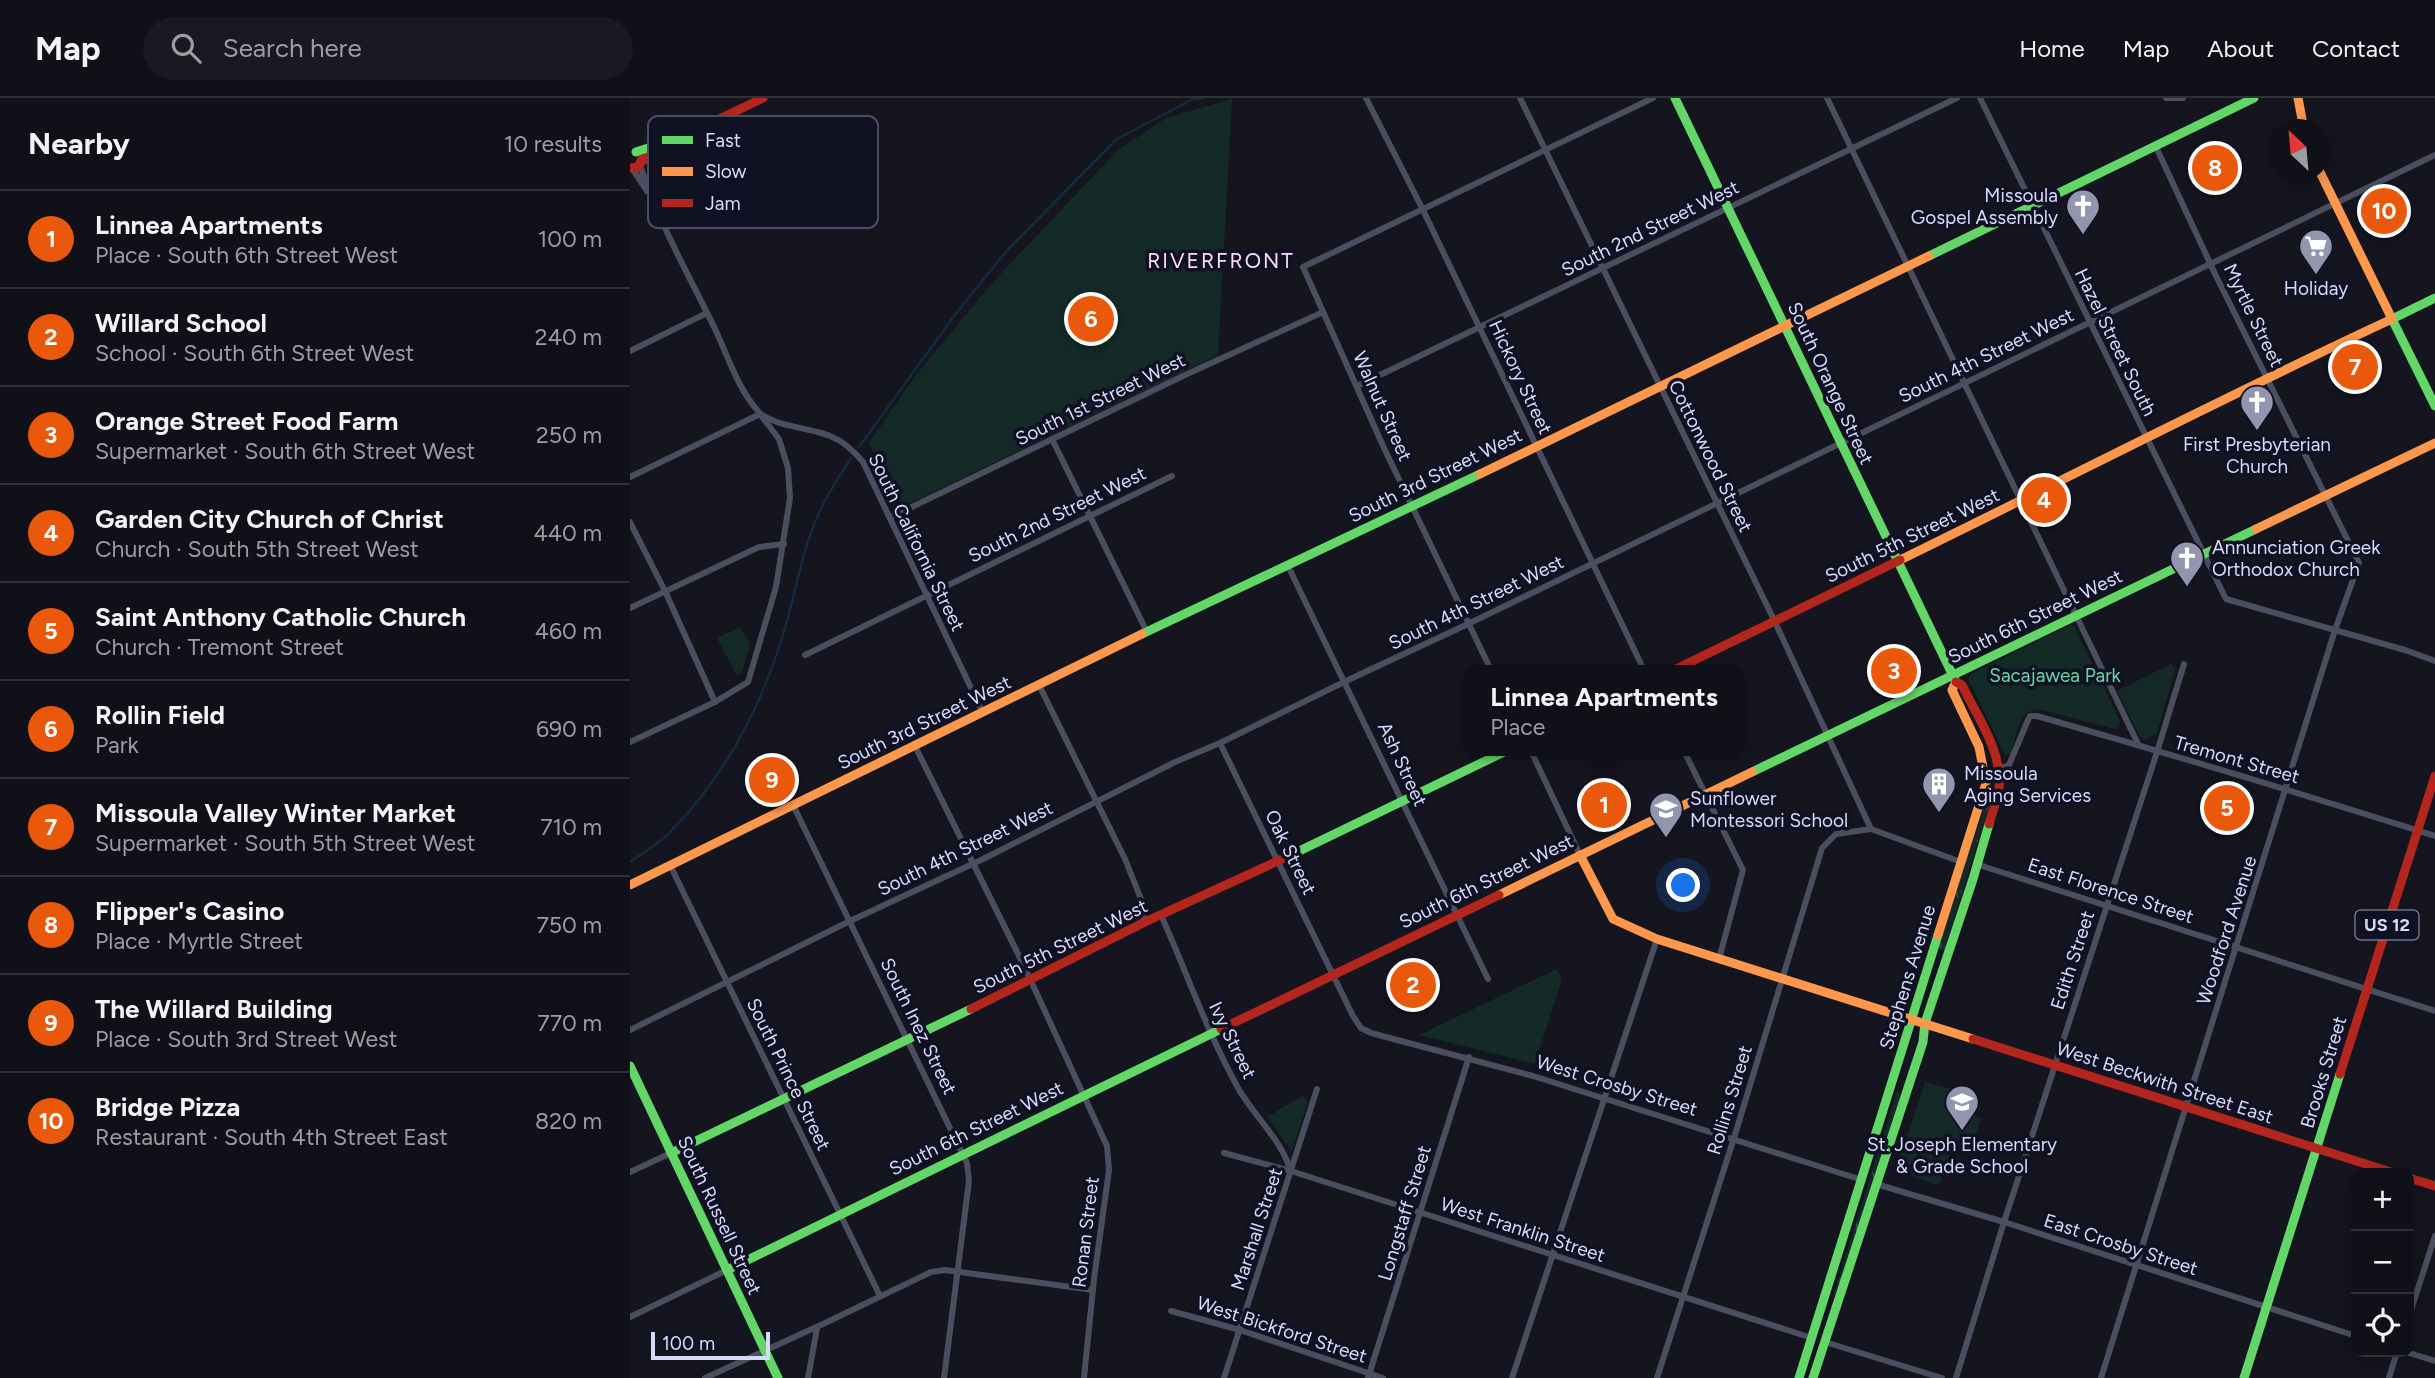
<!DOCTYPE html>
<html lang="en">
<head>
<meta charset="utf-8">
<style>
	body { margin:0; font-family:Figtree,sans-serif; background:#191921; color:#f1f3f6 }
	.controls { position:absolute; right:21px; bottom:21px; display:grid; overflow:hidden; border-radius:14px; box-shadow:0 4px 18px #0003 }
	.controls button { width:63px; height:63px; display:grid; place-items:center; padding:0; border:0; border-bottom:2px solid #303037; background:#101018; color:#f1f3f6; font:35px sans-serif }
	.compass { position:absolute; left:1637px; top:21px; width:63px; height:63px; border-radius:50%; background:#101018; box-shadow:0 4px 18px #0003; rotate:334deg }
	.scale { position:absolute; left:21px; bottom:18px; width:119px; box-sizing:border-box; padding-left:7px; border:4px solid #d7dafb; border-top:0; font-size:19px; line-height:24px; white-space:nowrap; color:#d7dafb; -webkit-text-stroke:5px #111124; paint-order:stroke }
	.you { position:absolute; left:1054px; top:788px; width:24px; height:24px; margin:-18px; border:5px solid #fff; border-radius:50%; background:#1a73e8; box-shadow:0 0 0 10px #1a73e833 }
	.badge { display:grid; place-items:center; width:46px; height:46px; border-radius:50%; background:#ea580c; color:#fff; font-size:23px; font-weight:700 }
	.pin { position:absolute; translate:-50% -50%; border:4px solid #fff; box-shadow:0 2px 7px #0006 }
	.popup { position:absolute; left:834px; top:567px; width:280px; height:91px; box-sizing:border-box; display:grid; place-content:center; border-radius:14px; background:#101018; filter:drop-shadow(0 2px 5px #0005); font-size:23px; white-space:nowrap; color:#9c9da2 }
	.popup b { font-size:26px; color:#f1f3f6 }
	.popup::after { content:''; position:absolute; left:50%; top:100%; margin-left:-14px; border:14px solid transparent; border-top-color:#101018 }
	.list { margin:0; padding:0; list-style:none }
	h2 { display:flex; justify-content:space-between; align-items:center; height:91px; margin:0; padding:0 28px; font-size:30px }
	h2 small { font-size:23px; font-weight:400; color:#9c9da2 }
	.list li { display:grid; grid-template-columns:46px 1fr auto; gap:21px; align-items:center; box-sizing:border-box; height:98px; padding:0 28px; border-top:2px solid #303037 }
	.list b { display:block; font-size:26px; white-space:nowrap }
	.list p { margin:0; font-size:23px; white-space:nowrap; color:#9c9da2 }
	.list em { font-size:23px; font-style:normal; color:#9c9da2 }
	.icon { flex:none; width:38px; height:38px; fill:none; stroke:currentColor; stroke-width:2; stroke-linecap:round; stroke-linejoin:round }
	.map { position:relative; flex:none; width:1805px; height:1280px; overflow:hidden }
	header { display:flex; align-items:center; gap:42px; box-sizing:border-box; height:98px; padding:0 35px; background:#101018; border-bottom:2px solid #303037 }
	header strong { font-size:33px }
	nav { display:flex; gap:38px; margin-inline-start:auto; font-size:24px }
	.search { width:490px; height:63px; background:#191921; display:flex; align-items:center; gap:18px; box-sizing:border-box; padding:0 24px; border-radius:38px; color:#9c9da2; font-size:26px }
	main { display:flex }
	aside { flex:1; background:#101018 }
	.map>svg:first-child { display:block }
	.grass { fill:url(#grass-tufts) }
	.green { fill:#142a26 }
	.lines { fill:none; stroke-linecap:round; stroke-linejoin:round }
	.stream { stroke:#112b40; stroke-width:2.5 }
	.street { stroke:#4b4e5f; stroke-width:6 }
	.fast { stroke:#63d668; stroke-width:9 }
	.slow { stroke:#ff974d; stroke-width:9 }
	.jam { stroke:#b3261e; stroke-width:9 }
	.labels { text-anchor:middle; stroke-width:7; stroke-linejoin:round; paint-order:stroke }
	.shield { fill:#111124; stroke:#9c9eba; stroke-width:2 }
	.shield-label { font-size:18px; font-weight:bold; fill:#d7dafb }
	.poi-label { font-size:19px; fill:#d7dafb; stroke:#111124 }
	.street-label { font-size:19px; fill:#d7dafb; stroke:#111124 }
	.park-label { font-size:19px; fill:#69d5a4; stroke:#111124 }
	.neighbourhood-label { font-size:21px; letter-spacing:2px; fill:#fcd9f6; stroke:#111124 }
	.key { fill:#111124; stroke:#4c4d64; stroke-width:2 }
	.key-label { font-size:19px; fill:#d7dafb }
</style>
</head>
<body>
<header>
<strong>Map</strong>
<div class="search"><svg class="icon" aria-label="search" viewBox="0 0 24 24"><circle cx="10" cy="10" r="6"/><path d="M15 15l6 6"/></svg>Search here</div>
<nav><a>Home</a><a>Map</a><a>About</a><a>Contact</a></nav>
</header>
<main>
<aside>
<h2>Nearby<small>10 results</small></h2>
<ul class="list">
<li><span class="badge">1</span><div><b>Linnea Apartments</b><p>Place · South 6th Street West</p></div><em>100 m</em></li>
<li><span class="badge">2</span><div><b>Willard School</b><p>School · South 6th Street West</p></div><em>240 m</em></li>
<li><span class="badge">3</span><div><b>Orange Street Food Farm</b><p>Supermarket · South 6th Street West</p></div><em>250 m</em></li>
<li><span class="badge">4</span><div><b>Garden City Church of Christ</b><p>Church · South 5th Street West</p></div><em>440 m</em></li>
<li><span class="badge">5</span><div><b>Saint Anthony Catholic Church</b><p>Church · Tremont Street</p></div><em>460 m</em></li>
<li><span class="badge">6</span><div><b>Rollin Field</b><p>Park</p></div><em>690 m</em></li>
<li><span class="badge">7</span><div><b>Missoula Valley Winter Market</b><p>Supermarket · South 5th Street West</p></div><em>710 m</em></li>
<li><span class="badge">8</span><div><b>Flipper's Casino</b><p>Place · Myrtle Street</p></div><em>750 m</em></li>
<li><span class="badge">9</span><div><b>The Willard Building</b><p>Place · South 3rd Street West</p></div><em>770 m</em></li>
<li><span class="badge">10</span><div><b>Bridge Pizza</b><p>Restaurant · South 4th Street East</p></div><em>820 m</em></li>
</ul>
</aside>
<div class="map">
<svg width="1805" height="1280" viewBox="0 0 1805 1280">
	<defs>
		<pattern id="grass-tufts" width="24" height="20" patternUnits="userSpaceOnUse" patternTransform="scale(1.75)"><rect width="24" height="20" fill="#142a26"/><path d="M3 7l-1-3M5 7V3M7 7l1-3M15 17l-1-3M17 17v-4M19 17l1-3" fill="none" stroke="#354846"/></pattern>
	</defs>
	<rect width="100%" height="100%" fill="#151520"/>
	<!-- grass -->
	<g class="grass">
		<polygon points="1360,690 1363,694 1360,705 1314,852 1308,850"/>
		<polygon points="1267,993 1270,993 1269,1003 1206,1198 1203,1198"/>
	</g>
	<!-- green -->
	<g class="green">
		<polygon points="602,1 588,257 270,410 239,345 285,278 362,185 488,52 536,20"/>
		<path d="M 1440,527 L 1444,528 L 1490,623 L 1489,628 L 1485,631 L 1408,611 C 1388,614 1387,635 1382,652 L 1381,656 L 1375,657 L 1338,581 L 1341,576 Z"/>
		<polygon points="110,529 120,546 112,574 107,578 87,540"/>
		<polygon points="1541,566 1545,572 1527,635 1518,641 1513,641 1509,637 1487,593"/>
		<polygon points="927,871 932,881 905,966 789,937"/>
		<polygon points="1295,984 1326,992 1333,1014 1351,1020 1340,1055 1322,1050 1309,1087 1266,1072"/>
		<polygon points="672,998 678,1004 662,1053 637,1019"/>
	</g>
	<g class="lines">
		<!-- stream -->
		<g class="stream">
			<polyline points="229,349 327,214 378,151 487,41 561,2 572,0"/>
			<path d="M 0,764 C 13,755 28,746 39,735 C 97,677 135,601 157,523 C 167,487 173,450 189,415 C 197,396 210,378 221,360"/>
		</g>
		<!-- street -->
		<g class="street">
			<polyline points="736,0 793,112 1014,572"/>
			<polyline points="890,0 1145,524 1241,731"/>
			<polyline points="1197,0 1508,646"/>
			<polyline points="1350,0 1596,501 1775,552 1805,563"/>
			<polyline points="1536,0 1553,0"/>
			<path d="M 10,67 C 28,124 60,179 86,233 C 98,259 109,293 129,314 C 142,328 181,330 200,338 C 213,343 224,353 233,364 L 353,615"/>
			<polyline points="2,70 17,93"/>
			<polyline points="0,253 77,215"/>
			<polyline points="727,288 1327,0"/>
			<polyline points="422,341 517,534"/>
			<polyline points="0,379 130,316 149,341 158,370 160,400 146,489 118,584 85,604 0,644"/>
			<polyline points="261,419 555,277 693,214"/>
			<polyline points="0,424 35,493 85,604"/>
			<polyline points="657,466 858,881"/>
			<polyline points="0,510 129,449 154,446"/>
			<polyline points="175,557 542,378"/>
			<polyline points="861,572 754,350 673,169 1023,0"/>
			<polyline points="409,587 495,761 515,811 513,825"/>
			<polyline points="590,645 723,918 731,930 741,935 903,978 1232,1082"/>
			<polyline points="285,648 395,870 477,1048 479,1072 464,1181 454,1280"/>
			<polyline points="901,653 950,757"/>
			<polyline points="1054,653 1113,772 1089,861"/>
			<path d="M 1369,671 L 1379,667 L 1398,622 L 1400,618 L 1407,618 C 1540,656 1673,696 1805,738"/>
			<polyline points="163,707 337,1065 339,1083 314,1280"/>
			<polyline points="1346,766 1805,913"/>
			<polyline points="40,767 250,1198"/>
			<path d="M 531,817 C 557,875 577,934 608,990 C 624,1018 650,1040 660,1071"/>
			<polyline points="0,932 220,823 351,762 545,664 590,645 716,583 838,526 1805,57"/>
			<polyline points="594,1055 661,1073 1182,1240"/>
			<polyline points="0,1074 41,1055"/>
			<polyline points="1246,1086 1374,1124 1726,1238"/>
			<polyline points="541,1213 610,1232 753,1280"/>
			<polyline points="1779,1218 1805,1138"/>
			<polyline points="0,1219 97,1172"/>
			<polyline points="1195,1244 1312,1280"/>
			<polyline points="1776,1254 1805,1263"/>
			<polyline points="75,1280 193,1226 301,1174 315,1172 463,1192"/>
			<polyline points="178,1280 187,1230"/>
			<polyline points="594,1280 687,991"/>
			<polyline points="738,1280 839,959"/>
			<polyline points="882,1280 1027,841"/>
			<polyline points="1027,1280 1104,1040 1192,750 1206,736 1241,731 1331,764"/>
			<polyline points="1326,1280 1374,1124 1527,654 1554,566"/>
			<polyline points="1471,1280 1705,532 1729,465 1586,178 1526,49"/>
			<polyline points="1759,1280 1767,1254"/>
		</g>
		<!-- fast -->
		<g class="fast">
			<polyline points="1045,0 1326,584"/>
			<polyline points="6,54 30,46"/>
			<polyline points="1299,158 1624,0"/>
			<polyline points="1805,200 1762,221 1805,308"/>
			<polyline points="512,536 850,376"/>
			<polyline points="1122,674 1626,431"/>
			<polyline points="661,757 876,653"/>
			<polyline points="0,968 148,1280"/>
			<polyline points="41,1055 341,911"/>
			<polyline points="97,1172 591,931"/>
			<polyline points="1169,1280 1308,837"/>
			<polyline points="1183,1280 1293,944 1295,925 1343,781 1359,726"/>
			<polyline points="1614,1280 1710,976"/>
		</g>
		<!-- slow -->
		<g class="slow">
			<polyline points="1668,0 1674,32"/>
			<polyline points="1689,72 1762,221"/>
			<polyline points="850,376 1299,158"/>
			<polyline points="1626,431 1805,345"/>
			<path d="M 1270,462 C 1434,382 1596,298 1762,221"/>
			<polyline points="950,757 983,821 1027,841 1343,941"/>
			<polyline points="0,787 512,536"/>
			<polyline points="869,797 1122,674"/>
			<polyline points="1308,837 1356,685 1349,649 1322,592 1326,584"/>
		</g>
		<!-- jam -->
		<g class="jam">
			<polyline points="11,64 38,46 133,0"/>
			<polyline points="0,70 8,69 12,61"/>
			<polyline points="1044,572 1270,462"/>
			<path d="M 1326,584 L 1332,587 C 1346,617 1373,654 1369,689 C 1368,701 1362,714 1359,726"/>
			<polyline points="341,911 517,823 661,757"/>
			<polyline points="591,931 869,797"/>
			<polyline points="1343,941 1764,1075"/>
			<polyline points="1710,976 1805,678"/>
			<polyline points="1779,1080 1805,1088"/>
		</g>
	</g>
	<!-- icons -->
	<defs>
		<g id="church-pin" transform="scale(1.75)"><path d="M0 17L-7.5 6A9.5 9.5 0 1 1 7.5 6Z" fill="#9395ae" stroke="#111124"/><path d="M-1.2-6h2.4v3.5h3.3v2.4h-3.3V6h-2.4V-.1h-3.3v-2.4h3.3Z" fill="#fff"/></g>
		<g id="supermarket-pin" transform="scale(1.75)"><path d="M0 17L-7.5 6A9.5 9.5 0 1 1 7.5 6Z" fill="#9395ae" stroke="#111124"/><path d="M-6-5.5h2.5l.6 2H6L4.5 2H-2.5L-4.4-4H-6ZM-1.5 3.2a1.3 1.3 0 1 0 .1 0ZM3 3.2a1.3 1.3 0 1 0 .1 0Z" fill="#fff"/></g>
		<g id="building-pin" transform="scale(1.75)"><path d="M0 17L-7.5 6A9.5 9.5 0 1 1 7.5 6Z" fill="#9395ae" stroke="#111124"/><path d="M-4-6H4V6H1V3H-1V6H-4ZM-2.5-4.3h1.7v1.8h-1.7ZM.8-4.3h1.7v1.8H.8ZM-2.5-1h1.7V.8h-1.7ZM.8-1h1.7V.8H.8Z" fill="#fff"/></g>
		<g id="school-pin" transform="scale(1.75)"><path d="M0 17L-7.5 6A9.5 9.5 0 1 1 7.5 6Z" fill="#9395ae" stroke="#111124"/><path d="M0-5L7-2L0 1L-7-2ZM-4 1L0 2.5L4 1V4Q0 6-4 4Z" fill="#fff"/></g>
	</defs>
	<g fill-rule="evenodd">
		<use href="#church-pin" x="1453" y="108"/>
		<use href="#supermarket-pin" x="1686" y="148"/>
		<use href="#church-pin" x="1627" y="304"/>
		<use href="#church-pin" x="1557" y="460"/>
		<use href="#building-pin" x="1309" y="686"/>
		<use href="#school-pin" x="1036" y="711"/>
		<use href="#school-pin" x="1332" y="1004"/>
	</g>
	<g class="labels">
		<!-- shield labels -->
		<rect class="shield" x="1725.5" y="812.5" width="63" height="29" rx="5"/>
		<g class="shield-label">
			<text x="1757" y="833">US 12</text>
		</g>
		<!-- poi labels -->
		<g class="poi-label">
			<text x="1428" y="104" text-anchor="end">Missoula<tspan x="1428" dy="22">Gospel Assembly</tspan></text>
			<text x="1686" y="197">Holiday</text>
			<text x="1627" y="353">First Presbyterian<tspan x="1627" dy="22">Church</tspan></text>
			<text x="1582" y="456" text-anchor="start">Annunciation Greek<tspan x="1582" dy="22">Orthodox Church</tspan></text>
			<text x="1334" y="682" text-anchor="start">Missoula<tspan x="1334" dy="22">Aging Services</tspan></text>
			<text x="1060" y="707" text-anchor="start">Sunflower<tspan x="1060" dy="22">Montessori School</tspan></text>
			<text x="1332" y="1053">St. Joseph Elementary<tspan x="1332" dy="22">&amp; Grade School</tspan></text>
		</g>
		<!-- street labels -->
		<g class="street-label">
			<text transform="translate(1020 130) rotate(-26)" y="7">South 2nd Street West</text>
			<text transform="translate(1624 217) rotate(64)" y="7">Myrtle Street</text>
			<text transform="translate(1486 244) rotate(64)" y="7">Hazel Street South</text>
			<text transform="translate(1356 257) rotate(-26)" y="7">South 4th Street West</text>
			<text transform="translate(891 279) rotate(65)" y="7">Hickory Street</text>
			<text transform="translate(1201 285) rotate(65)" y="7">South Orange Street</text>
			<text transform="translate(470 301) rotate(-26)" y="7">South 1st Street West</text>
			<text transform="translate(753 308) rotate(66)" y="7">Walnut Street</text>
			<text transform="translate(1081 358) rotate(64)" y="7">Cottonwood Street</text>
			<text transform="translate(805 377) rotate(-26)" y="7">South 3rd Street West</text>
			<text transform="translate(427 416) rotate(-26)" y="7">South 2nd Street West</text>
			<text transform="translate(1282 437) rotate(-26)" y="7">South 5th Street West</text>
			<text transform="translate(287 444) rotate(64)" y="7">South California Street</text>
			<text transform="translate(846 504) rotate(-26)" y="7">South 4th Street West</text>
			<text transform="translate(1405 518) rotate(-26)" y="7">South 6th Street West</text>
			<text transform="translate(294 624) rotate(-26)" y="7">South 3rd Street West</text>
			<text transform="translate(1607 661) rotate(16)" y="7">Tremont Street</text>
			<text transform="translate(773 666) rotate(65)" y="7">Ash Street</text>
			<text transform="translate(335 750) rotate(-26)" y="7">South 4th Street West</text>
			<text transform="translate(661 754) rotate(64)" y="7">Oak Street</text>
			<text transform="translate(856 783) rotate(-26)" y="7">South 6th Street West</text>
			<text transform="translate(1481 792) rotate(18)" y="7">East Florence Street</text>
			<text transform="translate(1596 832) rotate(-72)" y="7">Woodford Avenue</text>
			<text transform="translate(430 848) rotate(-26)" y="7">South 5th Street West</text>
			<text transform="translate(1442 862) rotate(-72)" y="7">Edith Street</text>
			<text transform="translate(1277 879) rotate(-73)" y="7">Stephens Avenue</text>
			<text transform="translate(289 928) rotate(64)" y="7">South Inez Street</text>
			<text transform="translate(603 942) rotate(64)" y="7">Ivy Street</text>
			<text transform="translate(1693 974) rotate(-73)" y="7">Brooks Street</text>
			<text transform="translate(159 976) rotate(64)" y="7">South Prince Street</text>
			<text transform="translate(1535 984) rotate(18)" y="7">West Beckwith Street East</text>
			<text transform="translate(987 987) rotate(17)" y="7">West Crosby Street</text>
			<text transform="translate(1099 1002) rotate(-73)" y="7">Rollins Street</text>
			<text transform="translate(346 1030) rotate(-26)" y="7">South 6th Street West</text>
			<text transform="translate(774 1115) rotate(-73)" y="7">Longstaff Street</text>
			<text transform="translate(90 1117) rotate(65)" y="7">South Russell Street</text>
			<text transform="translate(626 1131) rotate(-72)" y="7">Marshall Street</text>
			<text transform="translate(893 1131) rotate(18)" y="7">West Franklin Street</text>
			<text transform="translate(455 1134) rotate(-83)" y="7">Ronan Street</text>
			<text transform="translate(1491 1146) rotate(18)" y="7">East Crosby Street</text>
			<text transform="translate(652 1231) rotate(18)" y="7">West Bickford Street</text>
		</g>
		<!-- park labels -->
		<g class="park-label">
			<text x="1425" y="584">Sacajawea Park</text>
		</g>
		<!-- neighbourhood labels -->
		<g class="neighbourhood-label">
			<text x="591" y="170">RIVERFRONT</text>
		</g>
	</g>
	<!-- legend -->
	<rect x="18" y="18" width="230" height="112" rx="10" class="key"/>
	<rect x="32" y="38" width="31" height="8" fill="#63d668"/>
	<rect x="32" y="69" width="31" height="9" fill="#ff974d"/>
	<rect x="32" y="101" width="31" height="8" fill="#b3261e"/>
	<g class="key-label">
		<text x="75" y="49">Fast</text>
		<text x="75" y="80">Slow</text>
		<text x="75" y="112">Jam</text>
	</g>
</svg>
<div class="controls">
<button>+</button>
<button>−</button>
<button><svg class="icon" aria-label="locate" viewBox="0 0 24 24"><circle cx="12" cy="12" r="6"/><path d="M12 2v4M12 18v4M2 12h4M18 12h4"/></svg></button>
</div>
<svg class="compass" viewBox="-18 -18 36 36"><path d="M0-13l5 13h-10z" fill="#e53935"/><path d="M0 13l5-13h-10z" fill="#9c9da2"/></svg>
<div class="scale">100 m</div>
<div class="you"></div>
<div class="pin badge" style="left:974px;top:707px">1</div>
<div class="popup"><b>Linnea Apartments</b>Place</div>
<div class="pin badge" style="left:783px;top:887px">2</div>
<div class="pin badge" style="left:1264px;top:573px">3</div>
<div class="pin badge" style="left:1414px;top:402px">4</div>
<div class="pin badge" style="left:1597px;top:710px">5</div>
<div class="pin badge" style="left:461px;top:221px">6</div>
<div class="pin badge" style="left:1725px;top:269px">7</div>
<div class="pin badge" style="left:1585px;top:70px">8</div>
<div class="pin badge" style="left:142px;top:682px">9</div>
<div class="pin badge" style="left:1754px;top:113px">10</div>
</div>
</main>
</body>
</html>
